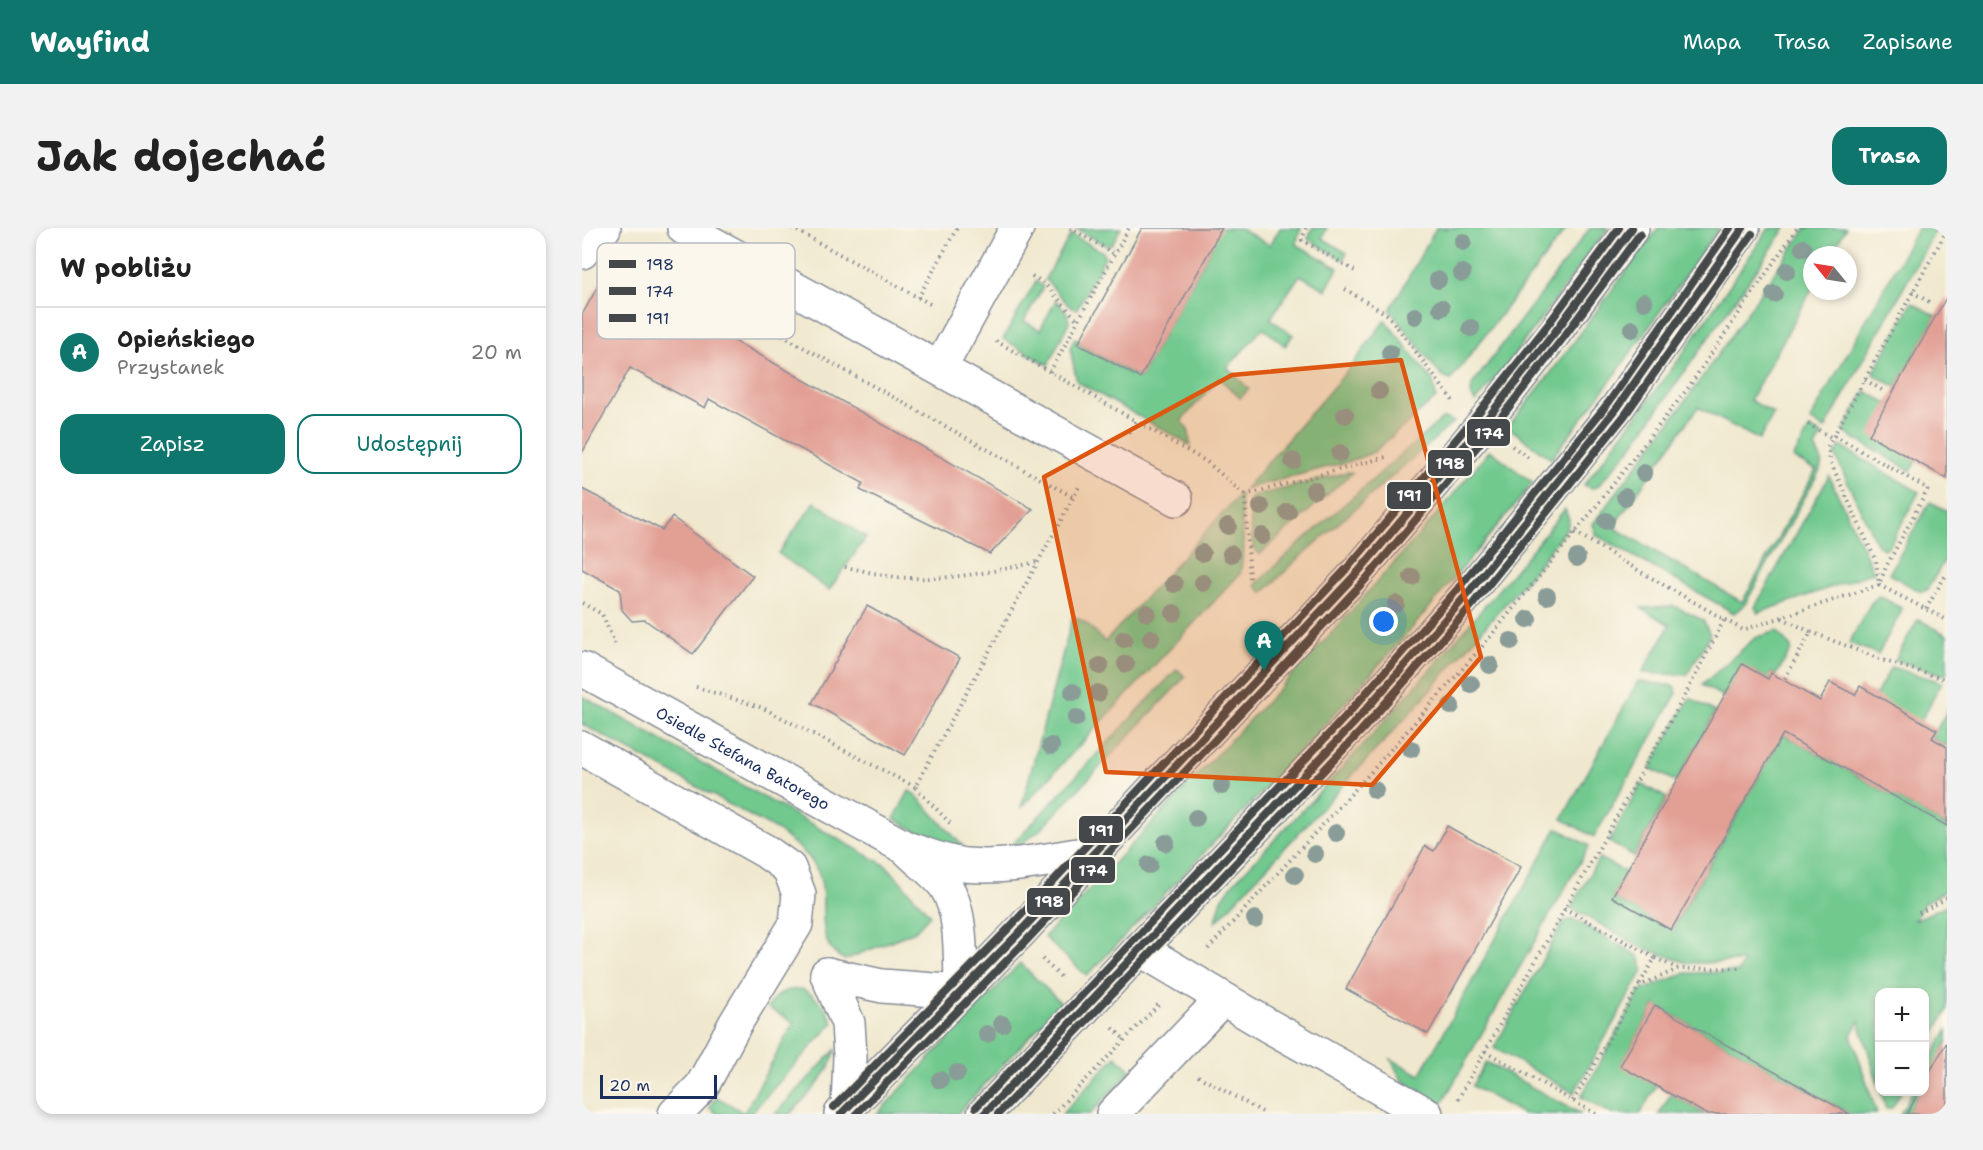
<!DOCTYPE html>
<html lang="pl">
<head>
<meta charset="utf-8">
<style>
	body { margin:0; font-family:"Shantell Sans",sans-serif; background:#f2f2f2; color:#222 }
	.controls { position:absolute; right:18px; bottom:18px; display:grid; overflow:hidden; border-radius:12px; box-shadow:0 3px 9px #0003 }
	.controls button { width:54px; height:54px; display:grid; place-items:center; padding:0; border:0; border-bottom:2px solid #e0e0e0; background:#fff; color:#222; font:30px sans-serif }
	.compass { position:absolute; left:1221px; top:18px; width:54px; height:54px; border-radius:50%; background:#fff; box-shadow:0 3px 9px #0003; rotate:300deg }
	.scale { position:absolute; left:18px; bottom:15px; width:117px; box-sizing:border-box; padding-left:6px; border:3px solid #1b2f5e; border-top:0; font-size:16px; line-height:21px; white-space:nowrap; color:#1b2f5e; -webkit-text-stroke:4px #fbf7ec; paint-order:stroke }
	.you { position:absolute; left:802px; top:394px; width:21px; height:21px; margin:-15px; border:4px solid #fff; border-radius:50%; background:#1a73e8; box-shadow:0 0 0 9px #1a73e833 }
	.badge { display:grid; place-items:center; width:39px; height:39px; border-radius:50%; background:#0f766e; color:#fff; font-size:20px; font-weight:700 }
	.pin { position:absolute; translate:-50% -50px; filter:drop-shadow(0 2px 3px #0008) }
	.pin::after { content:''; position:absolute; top:32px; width:21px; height:18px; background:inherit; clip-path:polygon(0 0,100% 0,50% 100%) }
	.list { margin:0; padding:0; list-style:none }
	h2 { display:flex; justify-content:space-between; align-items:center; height:78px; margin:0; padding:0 24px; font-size:26px }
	h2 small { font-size:20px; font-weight:400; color:#767676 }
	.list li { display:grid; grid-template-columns:39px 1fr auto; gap:18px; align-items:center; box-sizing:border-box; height:90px; padding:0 24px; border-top:2px solid #e0e0e0 }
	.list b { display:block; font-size:22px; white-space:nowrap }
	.list p { margin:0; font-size:20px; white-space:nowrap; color:#767676 }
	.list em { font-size:20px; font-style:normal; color:#767676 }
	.actions { display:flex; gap:12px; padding:18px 24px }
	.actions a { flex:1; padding:14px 0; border:2px solid #0f766e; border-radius:18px; text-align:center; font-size:21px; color:#0f766e }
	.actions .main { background:#0f766e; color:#fff }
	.map { position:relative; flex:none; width:1365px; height:886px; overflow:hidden; border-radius:18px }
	header { display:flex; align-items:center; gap:36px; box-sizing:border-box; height:84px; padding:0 30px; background:#0f766e; color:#fff }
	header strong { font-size:28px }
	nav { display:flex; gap:33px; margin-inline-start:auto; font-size:21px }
	.intro { display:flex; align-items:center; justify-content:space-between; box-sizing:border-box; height:144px; padding:0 36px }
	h1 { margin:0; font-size:42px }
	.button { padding:15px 27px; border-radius:18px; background:#0f766e; color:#fff; font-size:21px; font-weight:700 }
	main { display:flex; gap:36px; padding:0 36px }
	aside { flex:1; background:#fff; border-radius:18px; box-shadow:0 3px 9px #0003 }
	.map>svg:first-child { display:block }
	.green { fill:#71c98e; stroke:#467c76; stroke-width:1.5 }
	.building { fill:#e29f94 }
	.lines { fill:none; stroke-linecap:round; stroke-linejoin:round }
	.minor-casing { stroke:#868c96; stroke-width:36 }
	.path { stroke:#868c96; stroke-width:4; stroke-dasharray:1.5 4.5; stroke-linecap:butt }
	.minor { stroke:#fff; stroke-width:33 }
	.bus-1-casing { stroke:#fbf7ec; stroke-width:12 }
	.bus-2-casing { stroke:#fbf7ec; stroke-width:12 }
	.bus-3-casing { stroke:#fbf7ec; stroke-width:12 }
	.bus-1 { stroke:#45484a; stroke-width:8 }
	.bus-2 { stroke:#45484a; stroke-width:8 }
	.bus-3 { stroke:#45484a; stroke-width:8 }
	.tree { fill:#899c98 }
	.marked { fill:#de5710; fill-opacity:0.2; stroke:#de5710; stroke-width:4.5; stroke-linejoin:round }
	.labels { text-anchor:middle; stroke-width:4.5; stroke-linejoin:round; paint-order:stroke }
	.street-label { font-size:16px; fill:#1b2f5e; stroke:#fbf7ec }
	.key { fill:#fbf7ec; stroke:#b8bbc1; stroke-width:1.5 }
	.key-label { font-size:16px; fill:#1b2f5e }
	.line-badge { stroke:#fbf7ec; stroke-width:2 }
	.badge-label { font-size:16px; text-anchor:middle; font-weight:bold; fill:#fff }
</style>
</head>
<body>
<header>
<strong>Wayfind</strong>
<nav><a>Mapa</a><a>Trasa</a><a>Zapisane</a></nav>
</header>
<div class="intro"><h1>Jak dojechać</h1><a class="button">Trasa</a></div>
<main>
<aside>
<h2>W pobliżu<small></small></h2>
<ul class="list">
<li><span class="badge">A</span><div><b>Opieńskiego</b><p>Przystanek</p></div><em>20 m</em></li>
</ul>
<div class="actions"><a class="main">Zapisz</a><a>Udostępnij</a></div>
</aside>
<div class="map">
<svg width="1365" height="886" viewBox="0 0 1365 886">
	<rect width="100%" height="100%" fill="#fbf7ec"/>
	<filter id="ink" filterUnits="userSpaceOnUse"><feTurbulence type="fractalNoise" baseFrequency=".0167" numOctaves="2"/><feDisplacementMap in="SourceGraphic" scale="12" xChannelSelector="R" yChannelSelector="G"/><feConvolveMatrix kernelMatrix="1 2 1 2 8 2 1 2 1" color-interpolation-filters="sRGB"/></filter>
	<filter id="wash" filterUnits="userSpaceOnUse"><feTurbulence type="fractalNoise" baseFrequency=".008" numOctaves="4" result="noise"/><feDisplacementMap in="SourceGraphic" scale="24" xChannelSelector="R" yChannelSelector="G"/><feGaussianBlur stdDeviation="1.35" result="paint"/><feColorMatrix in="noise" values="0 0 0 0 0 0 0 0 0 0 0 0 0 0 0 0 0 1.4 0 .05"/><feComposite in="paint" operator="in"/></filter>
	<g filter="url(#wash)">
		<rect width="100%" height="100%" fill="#f0e8ce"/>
		<!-- green -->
		<g class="green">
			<polygon points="539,0 530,16 525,18 495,1"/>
			<polygon points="634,0 657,0 688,17 698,0 719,0 714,16 756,40 744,62 718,47 688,91 711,107 703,118 681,100 645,140 667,161 658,170 637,150 600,192 607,204 608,217 495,154 488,120 493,110 498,113 497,117 558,150 629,20"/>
			<polygon points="730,0 745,0 740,10 765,25 761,32 726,11"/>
			<polygon points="854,0 985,0 869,152 861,149 856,144 808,82"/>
			<polygon points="1008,0 1026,0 918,146 893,174 889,166 890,157"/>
			<polygon points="1076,0 1137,0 1033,147 969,231 926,199 968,146"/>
			<polygon points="1187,0 1204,0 1048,221 1015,259 1010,260 1002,257 1095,134"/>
			<polygon points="1224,0 1264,0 1249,27 1230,27 1230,61 1168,172 1192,186 1177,212 1116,179 1031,299 1160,374 1234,242 1211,230 1228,200 1240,207 1233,219 1240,233 1238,242 1163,376 1152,385 1014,307 1011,296 1107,168"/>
			<polygon points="1336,0 1355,0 1243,201 1228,192"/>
			<polygon points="489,6 521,24 523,29 495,81 489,80 463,51"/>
			<polygon points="454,53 461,59 442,93 458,102 474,72 485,85 487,94 466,137 421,111"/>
			<polygon points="1330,75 1354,88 1314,159 1291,146"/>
			<polygon points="803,92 851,153 854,170 792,224 769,233 663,261 771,136"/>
			<polygon points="1283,163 1305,175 1334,234 1329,243 1261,204"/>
			<polygon points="860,191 866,191 872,194 716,331 681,365 673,357 708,324"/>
			<polygon points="1258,218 1337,264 1308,317 1302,321 1295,317 1253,227"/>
			<polygon points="908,222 951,255 832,398 727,514 505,748 462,709 745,410 850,292"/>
			<polygon points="766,244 770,245 678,326 671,320 667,273 670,269"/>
			<polygon points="1247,248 1292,344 1176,385 1173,379"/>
			<polygon points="658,266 662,321 658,346 439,580 491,388 505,396 523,414"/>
			<polygon points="233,274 284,310 247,362 196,325"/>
			<polygon points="1348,274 1365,283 1365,328 1345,362 1339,364 1307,346"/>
			<path d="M 983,281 L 987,292 L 985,300 L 950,345 L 832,481 L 633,695 L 640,671 L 652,654 C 768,535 879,410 983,281 Z"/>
			<polygon points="1297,368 1319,380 1319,384 1296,426 1267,415 1289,375"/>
			<polygon points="1092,378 1121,392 1128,407 1105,447 1060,445 1088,397 1059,380"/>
			<polygon points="1336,391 1365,407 1365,444 1363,447 1313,432"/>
			<polygon points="1195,403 1209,419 1209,422 1194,447 1189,445 1186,451 1160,437 1142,469 1120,457 1173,410"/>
			<polygon points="1309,439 1360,454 1334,502 1289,476"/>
			<polygon points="595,441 603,449 458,602 436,618 426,621"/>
			<polygon points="1056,453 1092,458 1095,465 1012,609 980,591"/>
			<path d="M 0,468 L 305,638 L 348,687 L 333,703 L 263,732 C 227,715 250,671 235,642 C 227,625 211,615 196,603 L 0,496 Z"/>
			<polygon points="1108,470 1133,484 1094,554 1068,540"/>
			<polygon points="1365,483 1365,519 1350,510"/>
			<polygon points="1201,506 1365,598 1365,662 1342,675 1333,692 1365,677 1365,782 1343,822 1342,764 1298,764 1297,859 1277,793 1269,807 1295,886 1268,886 1073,777 1039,837 1074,858 1058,886 1030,886 999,869 1058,763 1104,745 1156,744 1161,734 1105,735 1059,719 989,680 1017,630 1044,644 1030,669 1090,702"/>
			<polygon points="1059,556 1085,570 1052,628 1027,614"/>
			<polygon points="327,563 333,566 388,626 365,620 312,591"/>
			<polygon points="975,600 1007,618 859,877 823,855 817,847 809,831 838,847"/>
			<polygon points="991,691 1057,728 1061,743 992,865 912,820 982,693"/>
			<polygon points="438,735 479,775 375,886 295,886"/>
			<path d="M 220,761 C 236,770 244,778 251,795 L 168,886 L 135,886 L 127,879 L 135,869 L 162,885 L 212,794 L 186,780 C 196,763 201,762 220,761 Z"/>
			<polygon points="1365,802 1365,814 1343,854 1343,841"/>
			<path d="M 254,821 C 246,850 227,865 208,886 L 193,886 Z"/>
			<polygon points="534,828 549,843 508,886 480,886"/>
			<polygon points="904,834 999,886 941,886 890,858"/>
			<polygon points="1299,864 1319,864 1310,880 1304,881"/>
			<polygon points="1330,864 1337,864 1325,886 1318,886"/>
			<polygon points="1089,866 1124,886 1077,886"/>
		</g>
		<g id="blocks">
			<!-- building -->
			<g class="building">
				<polygon points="560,0 640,0 558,150 496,116"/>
				<polygon points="25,42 167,121 451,281 408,326 278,262 281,255 127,171 123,180 48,140 0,225 0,87"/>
				<polygon points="1365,68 1365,251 1287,207"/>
				<polygon points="0,261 80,302 90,289 171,348 111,426 63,392 50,393 40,382 38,362 0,341"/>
				<polygon points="285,378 378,430 323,527 230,475"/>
				<polygon points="1160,436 1186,451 1189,445 1238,473 1248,454 1273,467 1278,458 1355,502 1350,510 1365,519 1365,598 1201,506 1089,702 1030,669"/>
				<polygon points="865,598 939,639 846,806 764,761 843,618 852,623"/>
				<polygon points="1073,777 1268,886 1124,886 1074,858 1038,838"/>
				<polygon points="1365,814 1365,886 1325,886 1337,864 1342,864 1342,854"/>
			</g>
		</g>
	</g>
	<g filter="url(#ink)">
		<use href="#blocks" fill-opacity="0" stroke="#868c96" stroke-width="1.5"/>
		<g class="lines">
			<!-- minor casing -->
			<g class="minor-casing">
				<g id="minor">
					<polyline points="102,0 594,271"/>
					<polyline points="0,24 12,3 22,0"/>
					<polyline points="358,140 435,0"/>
					<path id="s1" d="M 0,441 L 324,620 C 343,626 363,635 383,637 C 427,641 470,631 513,624"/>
					<polyline points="0,520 183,623 207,640 217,666 214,696 153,796 120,858 93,886"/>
					<path d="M 327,623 C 338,634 356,647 364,659 C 381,685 378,733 379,764"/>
					<polyline points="558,721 687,798 844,886"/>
					<polyline points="245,746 266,795 268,828 266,879"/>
					<polyline points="245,746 300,758 379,764"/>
					<polyline points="259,886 435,707 776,344 901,196 973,104 1050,0"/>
					<polyline points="402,886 771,496 882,370 1035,180 1161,0"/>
					<polyline points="531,886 640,771"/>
				</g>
			</g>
			<!-- path -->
			<g class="path">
				<polyline points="210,0 350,77"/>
				<polyline points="488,0 533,26"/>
				<polyline points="724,0 720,12 773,43"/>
				<polyline points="1365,2 1246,218 1248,233 1294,333 1297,357 1365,392"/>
				<polyline points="48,23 491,269"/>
				<polyline points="450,48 462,55 496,93"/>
				<polyline points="763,61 806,87 871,173"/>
				<polyline points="1330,64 1349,75"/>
				<polyline points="336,70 375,0"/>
				<polyline points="414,113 554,193"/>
				<polyline points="468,144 547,0"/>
				<polyline points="1283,152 1300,162"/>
				<polyline points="1226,196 1250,210"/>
				<polyline points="547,205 554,193 625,234 663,267 668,353"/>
				<polyline points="930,218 948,231"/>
				<polyline points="663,267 804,229"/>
				<polyline points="993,304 1059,344 1161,402 1297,357 1304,339 1346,261 1252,207"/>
				<path d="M 263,339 C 280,342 297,347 313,349 C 361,354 409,344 455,334"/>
				<polyline points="0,375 20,386 33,416"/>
				<polyline points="1344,381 1365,345"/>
				<polyline points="1200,390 1229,404 1202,452"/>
				<polyline points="1229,404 1303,433 1365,452"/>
				<polyline points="114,459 181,480 333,559"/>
				<polyline points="368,595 333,559 497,259"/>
				<polyline points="982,680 1073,730 1057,757"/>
				<polyline points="1337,685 1365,670"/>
				<polyline points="626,721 780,554 899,420 1012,281 1106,160 1215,0"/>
				<polyline points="1073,730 1095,740"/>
				<polyline points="460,731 481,751"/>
				<polyline points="531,800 543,812"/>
				<polyline points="903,823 1014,886"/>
				<polyline points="616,848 684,886"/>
				<polyline points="876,871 1107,460 1142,392"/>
				<polyline points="991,873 1057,758 1096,741 1158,740"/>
				<polyline points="471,886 577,776"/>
			</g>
			<!-- minor -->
			<use href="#minor" class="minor"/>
			<!-- bus-1 casing -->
			<g class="bus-1-casing">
				<g id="bus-1">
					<polyline points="259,886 435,707 776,344 901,196 973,104 1050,0"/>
					<polyline points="402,886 771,496 882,370 1035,180 1161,0"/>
				</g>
			</g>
			<!-- bus-2 casing -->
			<g class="bus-2-casing">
				<g id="bus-2">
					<polyline points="274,886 443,714 784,351 909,202 981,110 1058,6"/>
					<polyline points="416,886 779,503 890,377 1043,187 1170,6"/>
				</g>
			</g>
			<!-- bus-3 casing -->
			<g class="bus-3-casing">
				<g id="bus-3">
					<polyline points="252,879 427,700 768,337 893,189 965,98 1037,0"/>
					<polyline points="394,879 763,489 874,363 1027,174 1148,0"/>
				</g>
			</g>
			<!-- bus-1 -->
			<use href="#bus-1" class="bus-1"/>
			<!-- bus-2 -->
			<use href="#bus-2" class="bus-2"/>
			<!-- bus-3 -->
			<use href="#bus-3" class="bus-3"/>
		</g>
		<!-- trees -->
		<g class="tree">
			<circle cx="881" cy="14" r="9"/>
			<circle cx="1221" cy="20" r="9"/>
			<circle cx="1205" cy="43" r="9"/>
			<circle cx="880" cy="45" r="9"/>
			<circle cx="856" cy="52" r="9"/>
			<circle cx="1192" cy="66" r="9"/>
			<circle cx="1062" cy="74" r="9"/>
			<circle cx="859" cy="80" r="9"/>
			<circle cx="833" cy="88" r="9"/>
			<circle cx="889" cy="100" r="9"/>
			<circle cx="1050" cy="101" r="9"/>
			<circle cx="808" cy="125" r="9"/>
			<circle cx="797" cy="163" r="9"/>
			<circle cx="763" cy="187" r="9"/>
			<circle cx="758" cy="225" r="9"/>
			<circle cx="711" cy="233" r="9"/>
			<circle cx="1062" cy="245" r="9"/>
			<circle cx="732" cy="262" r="9"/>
			<circle cx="1043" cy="269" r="9"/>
			<circle cx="679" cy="279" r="9"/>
			<circle cx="706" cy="284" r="9"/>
			<circle cx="1024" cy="293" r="9"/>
			<circle cx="646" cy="298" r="9"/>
			<circle cx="680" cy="308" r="9"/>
			<circle cx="620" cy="325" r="9"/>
			<circle cx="649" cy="326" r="9"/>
			<circle cx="995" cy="330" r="9"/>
			<circle cx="830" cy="349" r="9"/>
			<circle cx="621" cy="355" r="9"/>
			<circle cx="592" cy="356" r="9"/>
			<circle cx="965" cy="368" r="9"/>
			<circle cx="814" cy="376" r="9"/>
			<circle cx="565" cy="385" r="9"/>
			<circle cx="592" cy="385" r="9"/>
			<circle cx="946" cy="391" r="9"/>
			<circle cx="569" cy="410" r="9"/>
			<circle cx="542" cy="411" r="9"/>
			<circle cx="929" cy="413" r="9"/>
			<circle cx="544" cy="436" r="9"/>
			<circle cx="908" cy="437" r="9"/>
			<circle cx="518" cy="438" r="9"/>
			<circle cx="889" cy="456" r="9"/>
			<circle cx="491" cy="464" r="9"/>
			<circle cx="516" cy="465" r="9"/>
			<circle cx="869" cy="478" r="9"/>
			<circle cx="494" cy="490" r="9"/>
			<circle cx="469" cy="518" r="9"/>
			<circle cx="829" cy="521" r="9"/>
			<circle cx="640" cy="558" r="9"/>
			<circle cx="793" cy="562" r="9"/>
			<circle cx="614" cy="590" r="9"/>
			<circle cx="754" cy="605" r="9"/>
			<circle cx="584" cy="615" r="9"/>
			<circle cx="733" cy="626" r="9"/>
			<circle cx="567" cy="637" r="9"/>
			<circle cx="713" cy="647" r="9"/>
			<circle cx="673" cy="691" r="9"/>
			<circle cx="420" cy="796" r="9"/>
			<circle cx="405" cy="806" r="9"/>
			<circle cx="375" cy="845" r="9"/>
			<circle cx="358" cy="852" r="9"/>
		</g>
	</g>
	<!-- marked area -->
	<path class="marked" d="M 819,132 L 899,429 L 790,557 L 524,544 L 462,249 L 650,147 Z"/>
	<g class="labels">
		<!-- street labels -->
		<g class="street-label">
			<text dy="6" stroke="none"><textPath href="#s1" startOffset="184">Osiedle Stefana Batorego</textPath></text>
		</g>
	</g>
	<!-- legend -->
	<rect x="15" y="15" width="198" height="96" rx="9" class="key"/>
	<rect x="27" y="32" width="27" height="8" fill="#45484a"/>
	<rect x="27" y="59" width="27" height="8" fill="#45484a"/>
	<rect x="27" y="86" width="27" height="8" fill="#45484a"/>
	<g class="key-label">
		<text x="64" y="42">198</text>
		<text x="64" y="69">174</text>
		<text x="64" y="96">191</text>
	</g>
	<g class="line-badge">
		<rect x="884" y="190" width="45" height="29" rx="6" fill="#45484a"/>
		<rect x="845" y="221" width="46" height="28" rx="6" fill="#45484a"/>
		<rect x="804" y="253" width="46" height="29" rx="6" fill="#45484a"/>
		<rect x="496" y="587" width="46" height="29" rx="6" fill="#45484a"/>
		<rect x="488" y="628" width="46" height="28" rx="6" fill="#45484a"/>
		<rect x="444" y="659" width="45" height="29" rx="6" fill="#45484a"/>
	</g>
	<g class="badge-label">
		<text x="907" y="211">174</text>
		<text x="868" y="241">198</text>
		<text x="827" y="273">191</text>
		<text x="519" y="608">191</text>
		<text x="511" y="648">174</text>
		<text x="467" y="679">198</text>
	</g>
</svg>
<div class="controls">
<button>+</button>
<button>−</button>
</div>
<svg class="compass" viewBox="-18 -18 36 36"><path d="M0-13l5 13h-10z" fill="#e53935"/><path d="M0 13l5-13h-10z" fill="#767676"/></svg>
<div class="scale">20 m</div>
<div class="you"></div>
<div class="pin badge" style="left:682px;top:443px">A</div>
</div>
</main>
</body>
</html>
